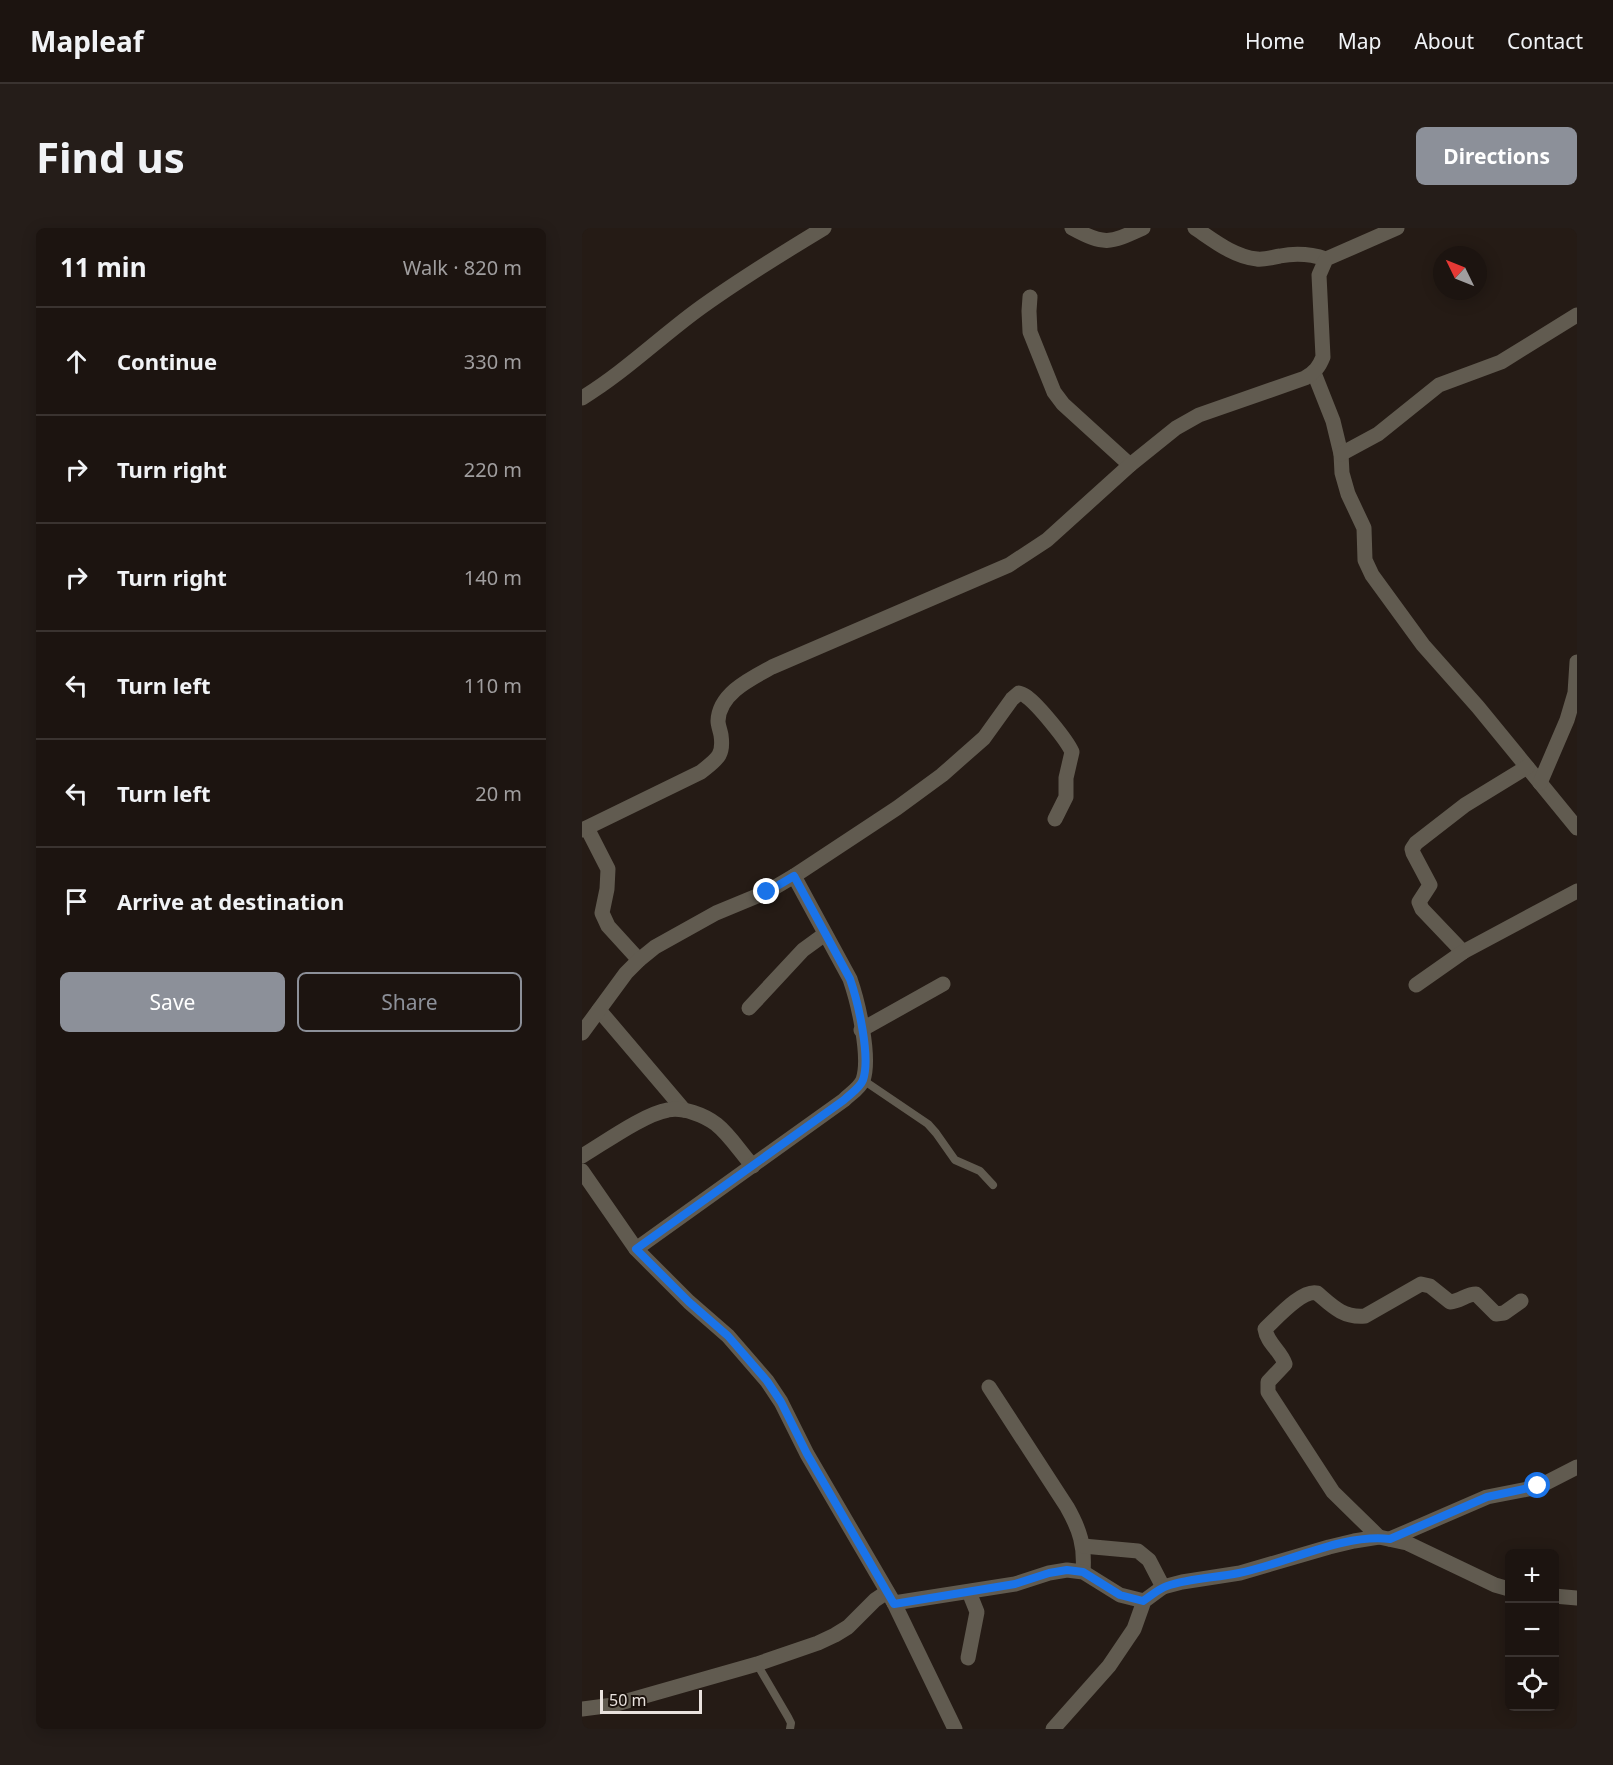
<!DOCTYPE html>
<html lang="en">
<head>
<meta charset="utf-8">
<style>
	body { margin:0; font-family:"Noto Sans",sans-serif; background:#251d19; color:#f1f3f6 }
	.controls { position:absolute; right:18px; bottom:18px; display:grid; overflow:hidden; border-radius:9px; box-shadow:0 3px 15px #0003 }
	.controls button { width:54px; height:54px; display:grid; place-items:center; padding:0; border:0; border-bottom:2px solid #3a3330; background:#1c1410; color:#f1f3f6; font:30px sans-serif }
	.compass { position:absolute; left:851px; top:18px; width:54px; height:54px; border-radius:50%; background:#1c1410; box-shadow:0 3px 15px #0003; rotate:313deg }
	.scale { position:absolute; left:18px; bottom:15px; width:102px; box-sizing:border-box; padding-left:6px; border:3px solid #e9e2de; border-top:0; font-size:16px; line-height:21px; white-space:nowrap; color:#e9e2de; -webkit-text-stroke:4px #1b120c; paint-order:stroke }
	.stop { position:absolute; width:18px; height:18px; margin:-14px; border:4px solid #1a73e8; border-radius:50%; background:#fff }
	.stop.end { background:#1a73e8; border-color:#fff; box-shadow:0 2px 6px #0008 }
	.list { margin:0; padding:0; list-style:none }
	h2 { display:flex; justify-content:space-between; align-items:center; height:78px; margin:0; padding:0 24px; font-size:26px }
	h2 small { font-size:20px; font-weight:400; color:#a09e9f }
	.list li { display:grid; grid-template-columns:39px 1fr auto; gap:18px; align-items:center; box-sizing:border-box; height:108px; padding:0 24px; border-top:2px solid #3a3330 }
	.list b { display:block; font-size:22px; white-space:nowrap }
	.list em { font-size:20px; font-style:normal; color:#a09e9f }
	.actions { display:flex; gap:12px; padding:18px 24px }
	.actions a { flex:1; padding:14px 0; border:2px solid #8c9099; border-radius:9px; text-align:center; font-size:21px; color:#8c9099 }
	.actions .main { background:#8c9099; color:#fff }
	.icon { flex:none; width:33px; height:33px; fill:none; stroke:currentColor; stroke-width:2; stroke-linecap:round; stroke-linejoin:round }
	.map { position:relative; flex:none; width:995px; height:1501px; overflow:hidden; border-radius:9px }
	header { display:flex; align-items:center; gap:36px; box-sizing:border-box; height:84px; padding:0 30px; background:#1c1410; border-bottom:2px solid #3a3330 }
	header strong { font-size:28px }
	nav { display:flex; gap:33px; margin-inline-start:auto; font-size:21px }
	.intro { display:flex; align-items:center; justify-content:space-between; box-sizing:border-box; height:144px; padding:0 36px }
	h1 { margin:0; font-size:42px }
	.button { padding:15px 27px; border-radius:9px; background:#8c9099; color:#fff; font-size:21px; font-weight:700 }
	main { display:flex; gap:36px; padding:0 36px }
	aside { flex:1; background:#1c1410; border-radius:9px; box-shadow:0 3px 15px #0003 }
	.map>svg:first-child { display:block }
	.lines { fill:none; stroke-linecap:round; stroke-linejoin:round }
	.service { stroke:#615b50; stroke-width:8 }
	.minor { stroke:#615b50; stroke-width:15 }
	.tertiary { stroke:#615b50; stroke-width:15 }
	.route { stroke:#1a73e8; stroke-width:8 }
</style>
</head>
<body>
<header>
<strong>Mapleaf</strong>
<nav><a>Home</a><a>Map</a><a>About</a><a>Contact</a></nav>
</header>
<div class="intro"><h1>Find us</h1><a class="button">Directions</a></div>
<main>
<aside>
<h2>11 min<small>Walk · 820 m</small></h2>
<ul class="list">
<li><svg class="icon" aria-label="ahead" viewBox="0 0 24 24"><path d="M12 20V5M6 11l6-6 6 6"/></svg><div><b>Continue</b></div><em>330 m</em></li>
<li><svg class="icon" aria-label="right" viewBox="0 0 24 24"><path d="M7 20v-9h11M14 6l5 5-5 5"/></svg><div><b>Turn right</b></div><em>220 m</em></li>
<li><svg class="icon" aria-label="right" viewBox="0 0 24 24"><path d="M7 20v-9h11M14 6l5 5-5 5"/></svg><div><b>Turn right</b></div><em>140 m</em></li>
<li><svg class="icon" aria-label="left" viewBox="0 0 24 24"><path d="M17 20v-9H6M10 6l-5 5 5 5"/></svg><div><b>Turn left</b></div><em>110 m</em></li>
<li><svg class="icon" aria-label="left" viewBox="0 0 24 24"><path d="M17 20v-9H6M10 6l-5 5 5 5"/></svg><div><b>Turn left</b></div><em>20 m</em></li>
<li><svg class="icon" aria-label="arrive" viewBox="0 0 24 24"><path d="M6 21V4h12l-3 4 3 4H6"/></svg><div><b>Arrive at destination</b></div></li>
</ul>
<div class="actions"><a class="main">Save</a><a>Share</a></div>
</aside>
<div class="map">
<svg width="995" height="1501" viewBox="0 0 995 1501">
	<rect width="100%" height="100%" fill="#251b15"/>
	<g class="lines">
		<!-- service -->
		<g class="service">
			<polyline points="281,852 346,896 354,905 373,932 398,943 411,957"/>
			<polyline points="175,1436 206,1489 209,1495 208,1501"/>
		</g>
		<!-- minor -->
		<g class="minor">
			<path d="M 490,0 C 523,18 528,15 561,0"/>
			<path d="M 613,0 C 631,12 652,29 675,31 C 682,32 691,29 698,28 C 714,25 729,26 744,31"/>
			<polyline points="448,69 447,83 448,104 472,164 481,176 548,237"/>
			<polyline points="732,145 751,193 759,226 760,245 766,266 782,300 783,332 790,347 841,417 896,479 995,600"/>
			<path d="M 0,170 C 41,145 75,112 114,83 C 155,53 199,26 242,0"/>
			<polyline points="759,226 796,206 857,157 919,134 995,87"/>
			<polyline points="958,555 985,492 993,465 995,434"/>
			<polyline points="5,600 26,641 25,661 20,685 26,698 57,732"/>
			<path d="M 0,602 L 119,544 C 135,531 142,528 139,507 C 138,502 136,497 136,493 C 137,465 170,450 190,439 L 427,337 L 465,312 L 548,237 L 594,200 L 617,187 L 723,150 C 733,144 737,139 741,129 L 737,47 L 744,31 L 815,0"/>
			<polyline points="881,724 840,681 837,674 848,657 831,625 830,621 834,615 883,577 945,539"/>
			<polyline points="834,757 881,724 995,663"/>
			<polyline points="167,780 221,722 243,706"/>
			<polyline points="17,782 102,882"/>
			<polyline points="279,802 361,756"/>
			<path d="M 0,805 L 44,745 L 57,732 L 73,719 L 134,685 L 185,664 L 212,648 L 315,580 L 360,547 L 402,510 L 430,471 L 437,465 C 440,466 443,467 445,469 C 456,477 485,512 490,524 L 484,550 L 484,569 L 473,591"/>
			<path d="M 0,928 C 22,915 62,886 86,882 C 101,879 122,887 134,896 C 148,907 159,925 171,938"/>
			<path d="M 54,1021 L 262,872 C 268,866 278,860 281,852 C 289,829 276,774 268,751 L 212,648"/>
			<path d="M 407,1159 L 485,1279 C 498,1302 503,1318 501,1344"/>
			<path d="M 797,1309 L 751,1264 L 686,1164 L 686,1154 L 703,1136 C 699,1123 685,1115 683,1101 C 694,1091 720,1061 735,1065 C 750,1078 761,1090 783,1088 L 839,1056 L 848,1058 L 868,1074 C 878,1073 885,1066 894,1066 L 914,1086 L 922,1085 L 939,1073"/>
			<polyline points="808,1311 905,1269 956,1259 995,1239"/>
			<polyline points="501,1318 556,1323 567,1332 581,1359"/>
			<polyline points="972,1368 995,1370"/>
			<polyline points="312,1375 433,1356 467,1345 485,1342 501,1344 538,1367 562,1373"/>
			<polyline points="386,1430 395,1384 387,1364"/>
			<polyline points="0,1481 31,1477 175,1436 236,1415 253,1407 266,1399 293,1372 305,1364"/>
			<polyline points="471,1501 527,1438 552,1401 562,1373 581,1359 600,1354 658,1345 747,1319 772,1313 797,1309 825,1315 913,1357 927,1361"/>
		</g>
		<!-- tertiary -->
		<polyline class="tertiary" points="0,943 54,1021 107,1074 146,1108 185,1153 199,1174 225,1226 312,1375 373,1501"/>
	</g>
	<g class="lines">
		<!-- route -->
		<path class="route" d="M 185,664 L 212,648 L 268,751 C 276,774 289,829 281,852 C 278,860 268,866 262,872 L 54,1021 L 107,1074 L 146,1108 L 185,1153 L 199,1174 L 225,1226 L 312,1376 L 433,1356 L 467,1345 L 485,1342 L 501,1344 L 538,1367 L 561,1373 C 569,1368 576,1361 585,1358 C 608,1350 633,1350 657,1345 C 704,1336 761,1305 808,1311 L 905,1269 L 956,1258"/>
	</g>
</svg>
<div class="controls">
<button>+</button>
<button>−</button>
<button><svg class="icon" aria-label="locate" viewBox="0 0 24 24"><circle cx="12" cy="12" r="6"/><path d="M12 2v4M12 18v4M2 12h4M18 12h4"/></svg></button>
</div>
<svg class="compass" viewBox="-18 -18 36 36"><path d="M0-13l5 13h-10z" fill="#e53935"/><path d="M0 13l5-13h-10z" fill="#a09e9f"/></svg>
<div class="scale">50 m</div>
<div class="stop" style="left:956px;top:1258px"></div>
<div class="stop end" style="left:185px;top:664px"></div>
</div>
</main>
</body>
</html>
